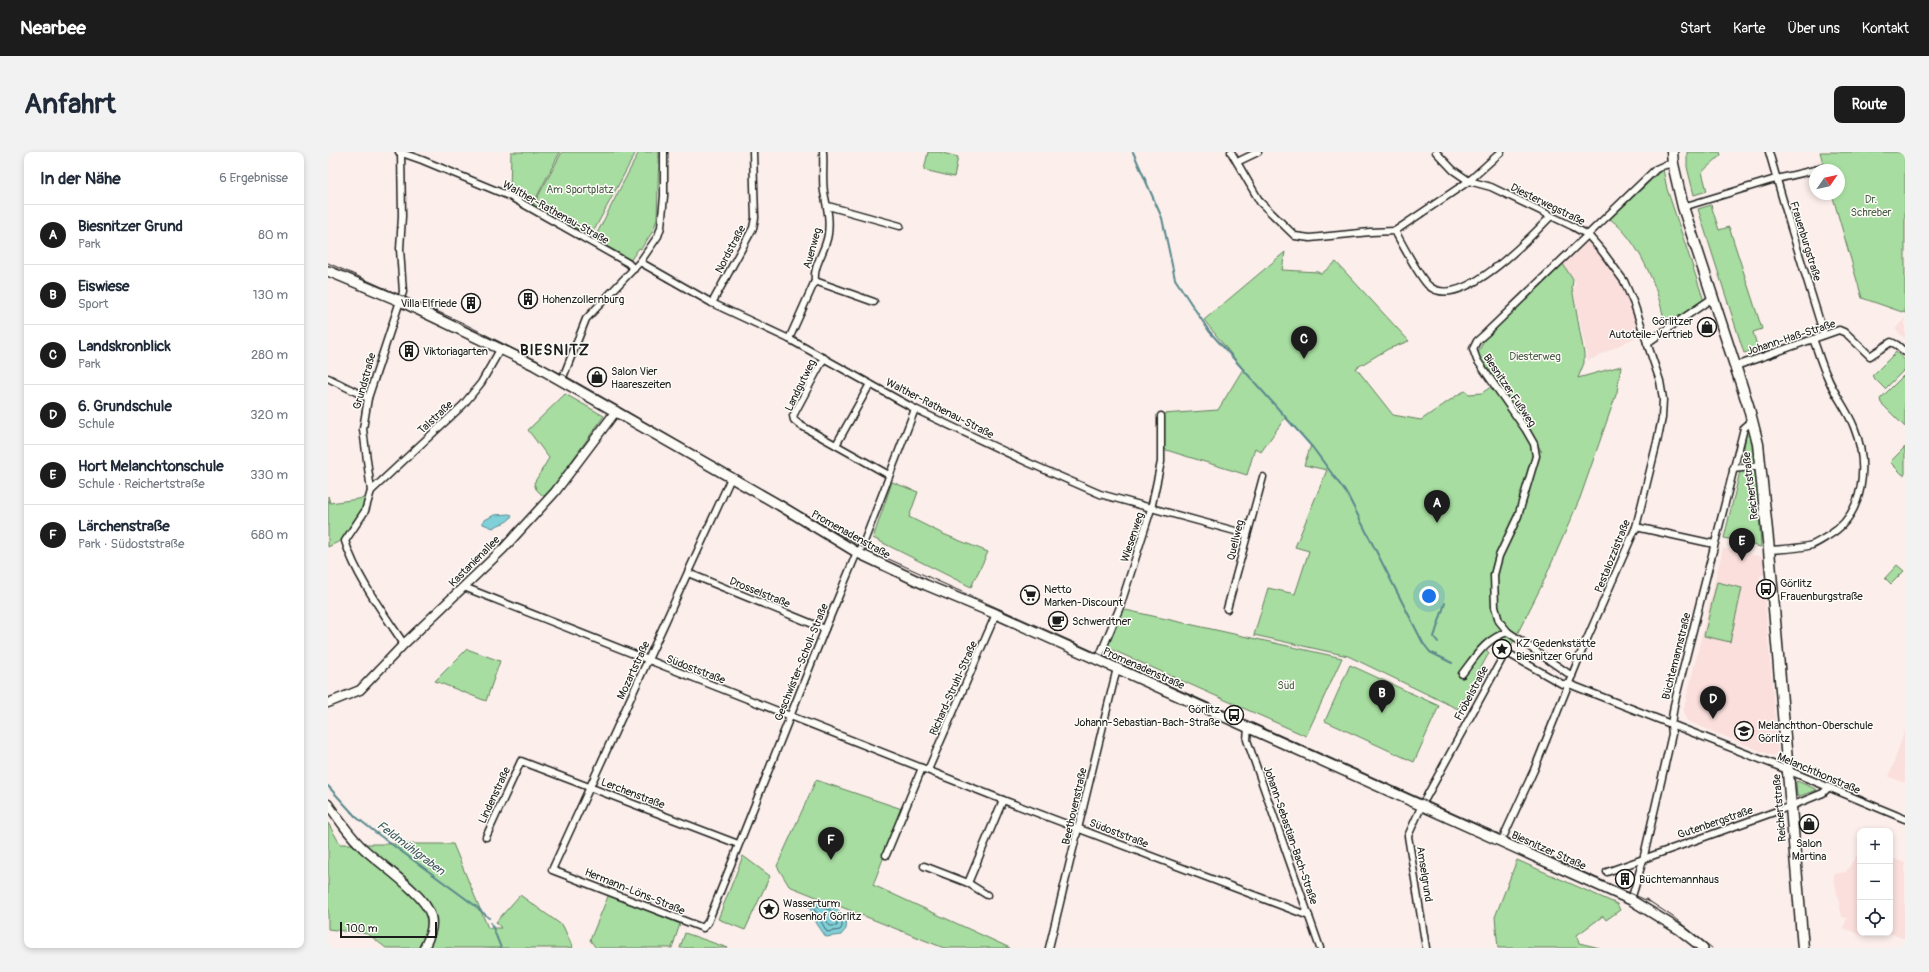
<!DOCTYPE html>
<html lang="de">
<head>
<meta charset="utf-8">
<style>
	body { margin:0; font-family:Pangolin,sans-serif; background:#f2f2f3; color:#1f2937 }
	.controls { position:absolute; right:12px; bottom:12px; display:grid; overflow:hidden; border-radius:8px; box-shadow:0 2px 6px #0003 }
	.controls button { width:36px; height:36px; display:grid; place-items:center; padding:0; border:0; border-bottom:1px solid #e0e1e3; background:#fff; color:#1f2937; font:20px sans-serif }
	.compass { position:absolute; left:1481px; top:12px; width:36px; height:36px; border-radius:50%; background:#fff; box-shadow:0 2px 6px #0003; rotate:56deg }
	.scale { position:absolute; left:12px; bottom:10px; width:97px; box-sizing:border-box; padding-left:4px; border:2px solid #1c1c1c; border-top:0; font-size:11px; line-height:14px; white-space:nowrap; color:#1c1c1c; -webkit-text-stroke:3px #fdfcf7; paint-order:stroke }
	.you { position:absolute; left:1101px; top:444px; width:14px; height:14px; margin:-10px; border:3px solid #fff; border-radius:50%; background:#1a73e8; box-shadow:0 0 0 6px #1a73e833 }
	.badge { display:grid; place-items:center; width:26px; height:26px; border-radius:50%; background:#1c1c1c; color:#fff; font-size:13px; font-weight:700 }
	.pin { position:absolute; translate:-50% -33px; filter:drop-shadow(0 1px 2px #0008) }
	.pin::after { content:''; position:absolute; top:21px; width:14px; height:12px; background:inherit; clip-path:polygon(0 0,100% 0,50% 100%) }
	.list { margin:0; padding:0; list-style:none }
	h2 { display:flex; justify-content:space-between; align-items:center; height:52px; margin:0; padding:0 16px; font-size:17px }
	h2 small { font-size:13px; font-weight:400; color:#747a83 }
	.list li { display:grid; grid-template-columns:26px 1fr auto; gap:12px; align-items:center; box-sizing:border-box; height:60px; padding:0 16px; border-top:1px solid #e0e1e3 }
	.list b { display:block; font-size:15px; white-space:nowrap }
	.list p { margin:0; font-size:13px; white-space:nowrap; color:#747a83 }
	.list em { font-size:13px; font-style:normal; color:#747a83 }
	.icon { flex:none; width:22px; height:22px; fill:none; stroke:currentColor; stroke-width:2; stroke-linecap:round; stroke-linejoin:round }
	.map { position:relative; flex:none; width:1577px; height:796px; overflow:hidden; border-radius:8px }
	header { display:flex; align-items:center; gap:24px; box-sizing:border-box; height:56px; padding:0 20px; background:#1c1c1c; color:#fff }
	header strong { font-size:19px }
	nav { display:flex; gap:22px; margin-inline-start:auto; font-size:14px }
	.intro { display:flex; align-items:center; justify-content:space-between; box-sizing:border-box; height:96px; padding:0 24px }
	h1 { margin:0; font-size:28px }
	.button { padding:10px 18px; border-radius:8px; background:#1c1c1c; color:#fff; font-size:14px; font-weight:700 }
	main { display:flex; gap:24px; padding:0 24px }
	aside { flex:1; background:#fff; border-radius:8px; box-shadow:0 2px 6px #0003 }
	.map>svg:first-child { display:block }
	.built { fill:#fadfdc }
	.green { fill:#a7dda0; stroke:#627c5e }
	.water { fill:#80d0d9; stroke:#58888d }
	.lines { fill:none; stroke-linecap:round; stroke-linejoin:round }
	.shore { stroke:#446468; stroke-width:1 }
	.stream { stroke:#58888d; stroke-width:2 }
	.minor-casing { stroke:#1c1c1c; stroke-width:9 }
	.tertiary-casing { stroke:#1c1c1c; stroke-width:11 }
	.secondary-casing { stroke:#1c1c1c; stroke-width:12 }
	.primary-casing { stroke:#1c1c1c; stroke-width:13 }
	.minor { stroke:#fdfcf7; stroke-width:6 }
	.tertiary { stroke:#fdfcf7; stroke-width:8 }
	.secondary { stroke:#fdfcf7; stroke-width:9 }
	.primary { stroke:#fdfcf7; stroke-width:10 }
	.tram { stroke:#1c1c1c; stroke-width:1 }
	.labels { text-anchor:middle; stroke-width:3; stroke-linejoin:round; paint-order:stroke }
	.park-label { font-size:11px; fill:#4d604a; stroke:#fdfcf7 }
	.street-label { font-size:11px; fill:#1c1c1c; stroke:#fdfcf7 }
	.poi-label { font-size:11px; fill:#1c1c1c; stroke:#fdfcf7; text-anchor:start }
	.water-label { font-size:12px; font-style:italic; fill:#3f5b5e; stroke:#fdfcf7 }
	.district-label { font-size:15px; font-weight:bold; letter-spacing:1px; fill:#1c1c1c; stroke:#fdfcf7 }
</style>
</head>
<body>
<header>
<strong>Nearbee</strong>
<nav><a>Start</a><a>Karte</a><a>Über uns</a><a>Kontakt</a></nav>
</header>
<div class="intro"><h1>Anfahrt</h1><a class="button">Route</a></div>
<main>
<aside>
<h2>In der Nähe<small>6 Ergebnisse</small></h2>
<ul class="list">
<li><span class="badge">A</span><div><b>Biesnitzer Grund</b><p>Park</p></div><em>80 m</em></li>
<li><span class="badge">B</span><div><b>Eiswiese</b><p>Sport</p></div><em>130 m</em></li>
<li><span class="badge">C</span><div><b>Landskronblick</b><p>Park</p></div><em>280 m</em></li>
<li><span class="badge">D</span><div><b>6. Grundschule</b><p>Schule</p></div><em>320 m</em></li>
<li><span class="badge">E</span><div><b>Hort Melanchtonschule</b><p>Schule · Reichertstraße</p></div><em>330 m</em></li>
<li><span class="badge">F</span><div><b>Lärchenstraße</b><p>Park · Südoststraße</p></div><em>680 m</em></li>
</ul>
</aside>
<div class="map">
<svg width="1577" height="796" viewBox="0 0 1577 796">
	<rect width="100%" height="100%" fill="#fcefeb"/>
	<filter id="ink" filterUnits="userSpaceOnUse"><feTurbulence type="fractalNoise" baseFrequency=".025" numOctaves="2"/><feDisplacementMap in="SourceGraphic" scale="8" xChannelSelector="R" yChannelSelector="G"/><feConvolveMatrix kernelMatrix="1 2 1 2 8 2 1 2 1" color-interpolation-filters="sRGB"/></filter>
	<g filter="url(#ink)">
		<!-- built -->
		<g class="built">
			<polygon points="1261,89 1272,100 1291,129 1303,152 1312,183 1260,209 1245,136 1248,131 1235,112"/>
			<polygon points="1577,166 1577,187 1567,177"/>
			<polygon points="1395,396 1435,405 1436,422 1431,425 1436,440 1450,599 1445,604 1359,569 1355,560"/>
			<polygon points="1577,577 1577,631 1561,625"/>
			<polygon points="1532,698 1532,781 1542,781 1540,785 1515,776 1519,766 1514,765 1505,722 1518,720"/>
			<polygon points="1562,705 1577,711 1577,787 1561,781"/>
		</g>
		<!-- green -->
		<g class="green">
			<polygon points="183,0 232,0 205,52 182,40"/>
			<polygon points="234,0 308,0 263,84 205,54"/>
			<polygon points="311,0 331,0 329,67 325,79 313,97 311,96 302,109 265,89"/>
			<polygon points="600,0 611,0 630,5 626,25 596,18"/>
			<polygon points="1359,0 1392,0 1393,3 1374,20 1379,39 1366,43 1359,15"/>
			<polygon points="1492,0 1577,0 1577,161 1534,146 1504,42 1511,42 1511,18 1497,18"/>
			<path d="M 1335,17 L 1339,37 L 1376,149 L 1348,168 L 1336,168 C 1330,135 1310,87 1282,67 Z"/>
			<polygon points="1383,53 1391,78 1401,75 1434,177 1425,180 1430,197 1416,201 1370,57"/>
			<polygon points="957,100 954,118 990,120 993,122 1008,110 1081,189 1060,197 1028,216 1065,263 1093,268 1131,242 1137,239 1141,242 1154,241 1164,234 1204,293 1214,300 1203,281 1150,205 1150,201 1156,188 1235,112 1245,128 1244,136 1256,202 1256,211 1250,226 1293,214 1289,240 1252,346 1214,433 1181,498 1162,486 1155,494 1161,501 1130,557 1020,504 926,483 940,436 967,442 981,399 967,395 999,318 976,313 983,293 957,266 933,300 927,296 919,323 835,297 835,262 890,258 915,217 876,168"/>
			<polygon points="1568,200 1577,208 1577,217 1557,237 1544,224"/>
			<polygon points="1575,224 1577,226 1577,275 1553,251 1552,247"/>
			<polygon points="237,242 276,264 220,342 215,344 208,337 206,331 221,306 200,278"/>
			<polygon points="1423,278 1429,319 1433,395 1396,386 1414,311 1418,282"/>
			<polygon points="1577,295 1577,322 1575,323 1562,310"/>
			<polygon points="564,330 590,340 581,365 615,382 660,400 643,435 545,386"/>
			<polygon points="0,344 2,351 37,346 35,356 14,388 0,395"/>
			<polygon points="1569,413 1576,419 1563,432 1557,426"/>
			<polygon points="1389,430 1414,436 1402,490 1376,484"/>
			<polygon points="793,457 1014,506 978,584 778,495"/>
			<polygon points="139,497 172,509 158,549 107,529"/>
			<polygon points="1022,513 1111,554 1086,610 997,569"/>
			<polygon points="488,628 574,657 545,733 682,796 616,796 461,734 449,714"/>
			<polygon points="1469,629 1488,637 1489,638 1469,645 1468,630"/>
			<polygon points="0,671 12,692 125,692 160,776 173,776 168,770 192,743 235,774 245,796 58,796 40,782 0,777"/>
			<polygon points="415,704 442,724 417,778 390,767"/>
			<polygon points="1189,708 1289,752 1292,758 1278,768 1275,764 1249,783 1251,791 1272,796 1170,796 1167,765"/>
			<polygon points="281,742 352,772 344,796 268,796 262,788"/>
			<polygon points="357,781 400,796 352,796"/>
		</g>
		<!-- water -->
		<g class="water">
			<path d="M 181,362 L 184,363 C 181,372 171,371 165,376 L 155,372 L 155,369 L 166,363 Z"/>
			<polygon points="485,749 503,754 519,765 518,777 513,783 498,785 489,772 480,752"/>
		</g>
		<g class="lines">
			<!-- shore -->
			<g class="shore">
				<polygon points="489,754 502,758 514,766 514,775 512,778 499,780 486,757"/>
				<polygon points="496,762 500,762 509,769 509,774 502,774 496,765"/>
			</g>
			<!-- stream -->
			<g class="stream">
				<polyline points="805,0 834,66 847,127 881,179 985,296 1019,342 1095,491 1102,500 1124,511"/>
				<polyline points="1110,490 1106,485 1117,451"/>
				<polyline points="0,634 28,665 47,680 145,752 161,766"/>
				<polyline points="163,771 173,796"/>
			</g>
			<!-- minor casing -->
			<g class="minor-casing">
				<g id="minor">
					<polyline points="71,0 94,8 181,44 300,111 306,117"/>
					<path d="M 73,0 L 74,64 L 72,97 L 75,140 L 40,246 L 35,277 L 43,339 L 37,359 L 17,389 C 29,426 54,459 76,492"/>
					<polyline points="903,0 932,50 967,84 982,86 1042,80 1067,79"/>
					<polyline points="1108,0 1125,18 1141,29 1163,35 1244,74 1260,83 1274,99 1296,129 1306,152 1332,229 1335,247 1334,266 1329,290 1308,375 1255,496 1206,618 1173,690"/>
					<polyline points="1441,0 1463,76 1496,183"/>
					<polyline points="909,10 930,0"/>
					<polyline points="500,54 572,74"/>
					<polyline points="1355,55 1444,28 1495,16"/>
					<path d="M 1067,79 C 1073,90 1093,128 1101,134 C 1132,160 1202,86 1223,64"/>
					<polyline points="1067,79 1141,29 1173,0"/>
					<polyline points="312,110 384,151 461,187 587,257 701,311 772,342 918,382"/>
					<path d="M 487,129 C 485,112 498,99 500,82 C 502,66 499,56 496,40 C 494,27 496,13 495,0"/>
					<polyline points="487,129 546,150"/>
					<polyline points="384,151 425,76 427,66 425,0"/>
					<polyline points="461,187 487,129"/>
					<polyline points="1319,191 1386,145"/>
					<polyline points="496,206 465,264 466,268 472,273 561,323"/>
					<polyline points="1408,214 1511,178 1518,181 1542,204 1563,190 1569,193 1577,200"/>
					<polyline points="0,226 40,246"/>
					<polyline points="234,228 258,167 312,110 330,84 333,75 336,44 336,0"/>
					<polyline points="508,293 542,232"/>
					<polyline points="1405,317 1433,314"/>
					<polyline points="403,326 224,718 375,776 380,770 497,477 527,405 534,395 587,257"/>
					<polyline points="43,339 135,253 153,231 173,196"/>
					<polyline points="1308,375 1386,392"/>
					<path d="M 1441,398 C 1455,397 1470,397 1484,393 C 1489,391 1495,387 1500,384 C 1537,362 1541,313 1526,275 C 1519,257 1506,242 1499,224 C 1493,212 1490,199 1485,187"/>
					<polyline points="360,421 497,477"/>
					<polyline points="136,435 675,648 981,764"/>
					<polyline points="899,457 935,325"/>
					<polyline points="770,508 792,455 823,357 833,310 833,264"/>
					<path d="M 1134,522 C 1148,504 1157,487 1180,480"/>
					<polyline points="1244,524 1180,480 1171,469 1167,455 1166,423 1171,404 1190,364 1208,304 1206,292 1198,278 1149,208 1145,197 1149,189 1158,181 1328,17 1337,13 1345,12"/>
					<polyline points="920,576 919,588 992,796"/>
					<polyline points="600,618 668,462"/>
					<polyline points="158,685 193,609 410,692"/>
					<polyline points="558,703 594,616"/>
					<polyline points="596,714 640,731 675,648"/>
					<polyline points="1279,720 1463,654 1495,641 1500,636"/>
					<polyline points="640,731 659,743"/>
					<polyline points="1303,748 1315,708 1344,582 1343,573 1346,553 1416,276 1424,269"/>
					<polyline points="721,796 789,516"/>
					<polyline points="1098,796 1080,684 1094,653 1176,503 1183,503 1234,532 1241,532 1452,615 1577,667"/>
				</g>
			</g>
			<!-- tertiary casing -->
			<g class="tertiary-casing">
				<g id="tertiary">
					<polyline points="0,551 32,538 76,492 175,397 227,340 288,259"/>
					<path d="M 0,652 C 11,668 22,684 36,697 C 54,714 97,742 103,764 C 106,775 101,786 96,796"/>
				</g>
			</g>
			<!-- secondary casing -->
			<g class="secondary-casing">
				<polyline id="secondary" points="0,119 72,149 206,213 451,353 530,401 598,433 668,462 1303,748 1352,778 1375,796"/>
			</g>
			<!-- primary casing -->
			<g class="primary-casing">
				<polyline id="primary" points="1344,0 1345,12 1355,55 1420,253 1430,292 1441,398 1475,796"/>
			</g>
			<!-- minor -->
			<use href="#minor" class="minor"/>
			<!-- tertiary -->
			<use href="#tertiary" class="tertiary"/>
			<!-- secondary -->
			<use href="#secondary" class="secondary"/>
			<!-- primary -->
			<use href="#primary" class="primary"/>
			<!-- tram -->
			<g class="tram">
				<polyline points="0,111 133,170 236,223 534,395 1322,750"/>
				<polyline points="1318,747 1345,765 1384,796"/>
			</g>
		</g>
	</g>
	<!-- icons -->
	<defs>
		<g id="building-ring" transform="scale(1)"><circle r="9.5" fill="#fdfcf7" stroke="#1c1c1c" stroke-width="1.5"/><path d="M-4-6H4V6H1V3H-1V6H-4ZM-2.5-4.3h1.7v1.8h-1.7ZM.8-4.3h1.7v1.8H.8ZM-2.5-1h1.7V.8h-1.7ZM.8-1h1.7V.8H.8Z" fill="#1c1c1c"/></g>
		<g id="shop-ring" transform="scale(1)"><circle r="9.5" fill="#fdfcf7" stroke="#1c1c1c" stroke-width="1.5"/><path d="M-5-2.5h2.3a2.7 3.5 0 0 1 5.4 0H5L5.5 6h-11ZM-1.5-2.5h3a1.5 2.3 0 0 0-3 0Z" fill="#1c1c1c"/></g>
		<g id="bus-ring" transform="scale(1)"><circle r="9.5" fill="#fdfcf7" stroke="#1c1c1c" stroke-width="1.5"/><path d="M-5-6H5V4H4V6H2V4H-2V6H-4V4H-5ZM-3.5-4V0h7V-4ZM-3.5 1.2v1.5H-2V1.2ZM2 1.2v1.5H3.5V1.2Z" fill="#1c1c1c"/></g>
		<g id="supermarket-ring" transform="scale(1)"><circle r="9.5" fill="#fdfcf7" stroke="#1c1c1c" stroke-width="1.5"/><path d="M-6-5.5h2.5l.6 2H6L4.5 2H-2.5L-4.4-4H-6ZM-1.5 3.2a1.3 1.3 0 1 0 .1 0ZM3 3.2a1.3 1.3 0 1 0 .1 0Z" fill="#1c1c1c"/></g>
		<g id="cafe-ring" transform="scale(1)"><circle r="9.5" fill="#fdfcf7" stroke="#1c1c1c" stroke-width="1.5"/><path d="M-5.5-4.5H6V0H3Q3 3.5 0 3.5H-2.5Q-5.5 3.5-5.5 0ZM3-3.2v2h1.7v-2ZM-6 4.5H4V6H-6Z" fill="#1c1c1c"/></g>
		<g id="sight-ring" transform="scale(1)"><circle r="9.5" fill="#fdfcf7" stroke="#1c1c1c" stroke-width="1.5"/><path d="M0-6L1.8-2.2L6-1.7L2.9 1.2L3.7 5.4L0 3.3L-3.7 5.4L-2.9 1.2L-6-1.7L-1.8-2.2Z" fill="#1c1c1c"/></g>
		<g id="school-ring" transform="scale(1)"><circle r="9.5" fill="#fdfcf7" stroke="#1c1c1c" stroke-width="1.5"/><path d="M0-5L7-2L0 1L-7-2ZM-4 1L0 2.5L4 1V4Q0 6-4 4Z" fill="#1c1c1c"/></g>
	</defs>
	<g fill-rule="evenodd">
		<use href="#building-ring" x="200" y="147"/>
		<use href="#building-ring" x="143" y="151"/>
		<use href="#shop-ring" x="1379" y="175"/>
		<use href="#building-ring" x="81" y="199"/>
		<use href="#shop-ring" x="269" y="225"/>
		<use href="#bus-ring" x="1438" y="437"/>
		<use href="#supermarket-ring" x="702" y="443"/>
		<use href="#cafe-ring" x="730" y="469"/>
		<use href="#sight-ring" x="1174" y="497"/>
		<use href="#bus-ring" x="906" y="563"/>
		<use href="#school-ring" x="1416" y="579"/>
		<use href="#shop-ring" x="1481" y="672"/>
		<use href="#building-ring" x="1297" y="727"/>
		<use href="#sight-ring" x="441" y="757"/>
	</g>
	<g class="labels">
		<!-- park labels -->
		<g class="park-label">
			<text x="252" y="41">Am Sportplatz</text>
			<text x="1543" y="51">Dr.<tspan x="1543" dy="13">Schreber</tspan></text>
			<text x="1207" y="208">Diesterweg</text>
			<text x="958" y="537">Süd</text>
		</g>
		<!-- street labels -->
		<g class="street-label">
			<text transform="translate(1220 52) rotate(26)" y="4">Diesterwegstraße</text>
			<text transform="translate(228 60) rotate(29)" y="4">Walther-Rathenau-Straße</text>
			<text transform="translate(1478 89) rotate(73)" y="4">Frauenburgstraße</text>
			<text transform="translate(484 96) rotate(-74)" y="4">Auenweg</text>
			<text transform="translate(402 97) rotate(-62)" y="4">Nordstraße</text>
			<text transform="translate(1463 185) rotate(-18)" y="4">Johann-Haß-Straße</text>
			<text transform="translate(36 229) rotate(-74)" y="4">Grundstraße</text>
			<text transform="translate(472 233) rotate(-64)" y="4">Landgutweg</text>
			<text transform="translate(1182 238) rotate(56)" y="4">Biesnitzer Fußweg</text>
			<text transform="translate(612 256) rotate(27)" y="4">Walther-Rathenau-Straße</text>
			<text transform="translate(107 265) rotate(-43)" y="4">Talstraße</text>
			<text transform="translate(1422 334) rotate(-97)" y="4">Reichertstraße</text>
			<text transform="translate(523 382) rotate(29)" y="4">Promenadenstraße</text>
			<text transform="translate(804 385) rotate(-72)" y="4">Wiesenweg</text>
			<text transform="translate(907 388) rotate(-76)" y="4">Quellweg</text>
			<text transform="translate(1284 404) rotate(-68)" y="4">Pestalozzistraße</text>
			<text transform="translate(146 409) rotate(-45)" y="4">Kastanienallee</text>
			<text transform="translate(432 440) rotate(22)" y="4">Drosselstraße</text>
			<text transform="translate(1348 504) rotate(-76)" y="4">Büchtemannstraße</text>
			<text transform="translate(473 510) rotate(-68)" y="4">Geschwister-Scholl-Straße</text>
			<text transform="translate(816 516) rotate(24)" y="4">Promenadenstraße</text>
			<text transform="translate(368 517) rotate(21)" y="4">Südoststraße</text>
			<text transform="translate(305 518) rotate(-65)" y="4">Mozartstraße</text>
			<text transform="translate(625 536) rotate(-66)" y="4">Richard-Struhl-Straße</text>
			<text transform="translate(1143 541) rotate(-62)" y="4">Fröbelstraße</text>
			<text transform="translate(1491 621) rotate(23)" y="4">Melanchthonstraße</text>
			<text transform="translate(305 641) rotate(21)" y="4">Lerchenstraße</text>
			<text transform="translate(166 643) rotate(-65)" y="4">Lindenstraße</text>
			<text transform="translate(746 654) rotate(-77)" y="4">Beethovenstraße</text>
			<text transform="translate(1451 656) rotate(-95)" y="4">Reichertstraße</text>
			<text transform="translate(1387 670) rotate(-19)" y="4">Gutenbergstraße</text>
			<text transform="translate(791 681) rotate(21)" y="4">Südoststraße</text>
			<text transform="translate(963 683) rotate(71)" y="4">Johann-Sebastian-Bach-Straße</text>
			<text transform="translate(1221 698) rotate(24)" y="4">Biesnitzer Straße</text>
			<text transform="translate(1097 722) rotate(81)" y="4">Amselgrund</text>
			<text transform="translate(307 739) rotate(22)" y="4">Hermann-Löns-Straße</text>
		</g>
		<!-- poi labels -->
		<g class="poi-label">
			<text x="214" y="151">Hohenzollernburg</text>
			<text x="129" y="155" text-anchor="end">Villa Elfriede</text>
			<text x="1365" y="173" text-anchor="end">Görlitzer<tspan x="1365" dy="13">Autoteile-Vertrieb</tspan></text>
			<text x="95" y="203">Viktoriagarten</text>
			<text x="283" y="223">Salon Vier<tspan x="283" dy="13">Haareszeiten</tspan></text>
			<text x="1452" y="435">Görlitz<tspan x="1452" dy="13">Frauenburgstraße</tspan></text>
			<text x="716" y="441">Netto<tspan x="716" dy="13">Marken-Discount</tspan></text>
			<text x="744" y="473">Schwerdtner</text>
			<text x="1188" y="495">KZ Gedenkstätte<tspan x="1188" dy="13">Biesnitzer Grund</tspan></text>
			<text x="892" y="561" text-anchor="end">Görlitz<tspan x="892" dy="13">Johann-Sebastian-Bach-Straße</tspan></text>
			<text x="1430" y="577">Melanchthon-Oberschule<tspan x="1430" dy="13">Görlitz</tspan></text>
			<text x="1481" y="695" text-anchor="middle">Salon<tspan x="1481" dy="13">Martina</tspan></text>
			<text x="1311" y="731">Büchtemannhaus</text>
			<text x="455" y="755">Wasserturm<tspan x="455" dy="13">Rosenhof Görlitz</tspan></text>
		</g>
		<!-- water labels -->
		<g class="water-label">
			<text transform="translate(83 696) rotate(37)" y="4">Feldmühlgraben</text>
		</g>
		<!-- district labels -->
		<g class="district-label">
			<text x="227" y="203">BIESNITZ</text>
		</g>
	</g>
</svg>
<div class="controls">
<button>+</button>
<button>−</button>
<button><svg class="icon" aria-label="locate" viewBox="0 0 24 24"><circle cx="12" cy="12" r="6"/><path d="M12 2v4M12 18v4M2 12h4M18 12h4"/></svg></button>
</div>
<svg class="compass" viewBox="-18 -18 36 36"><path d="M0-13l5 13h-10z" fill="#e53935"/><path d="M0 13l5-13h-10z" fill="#747a83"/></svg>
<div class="scale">100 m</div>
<div class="you"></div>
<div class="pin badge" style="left:1109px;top:371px">A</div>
<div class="pin badge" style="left:1054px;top:561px">B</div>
<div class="pin badge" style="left:976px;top:207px">C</div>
<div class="pin badge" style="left:1385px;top:567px">D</div>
<div class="pin badge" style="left:1414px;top:409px">E</div>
<div class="pin badge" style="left:503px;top:708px">F</div>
</div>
</main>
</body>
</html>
